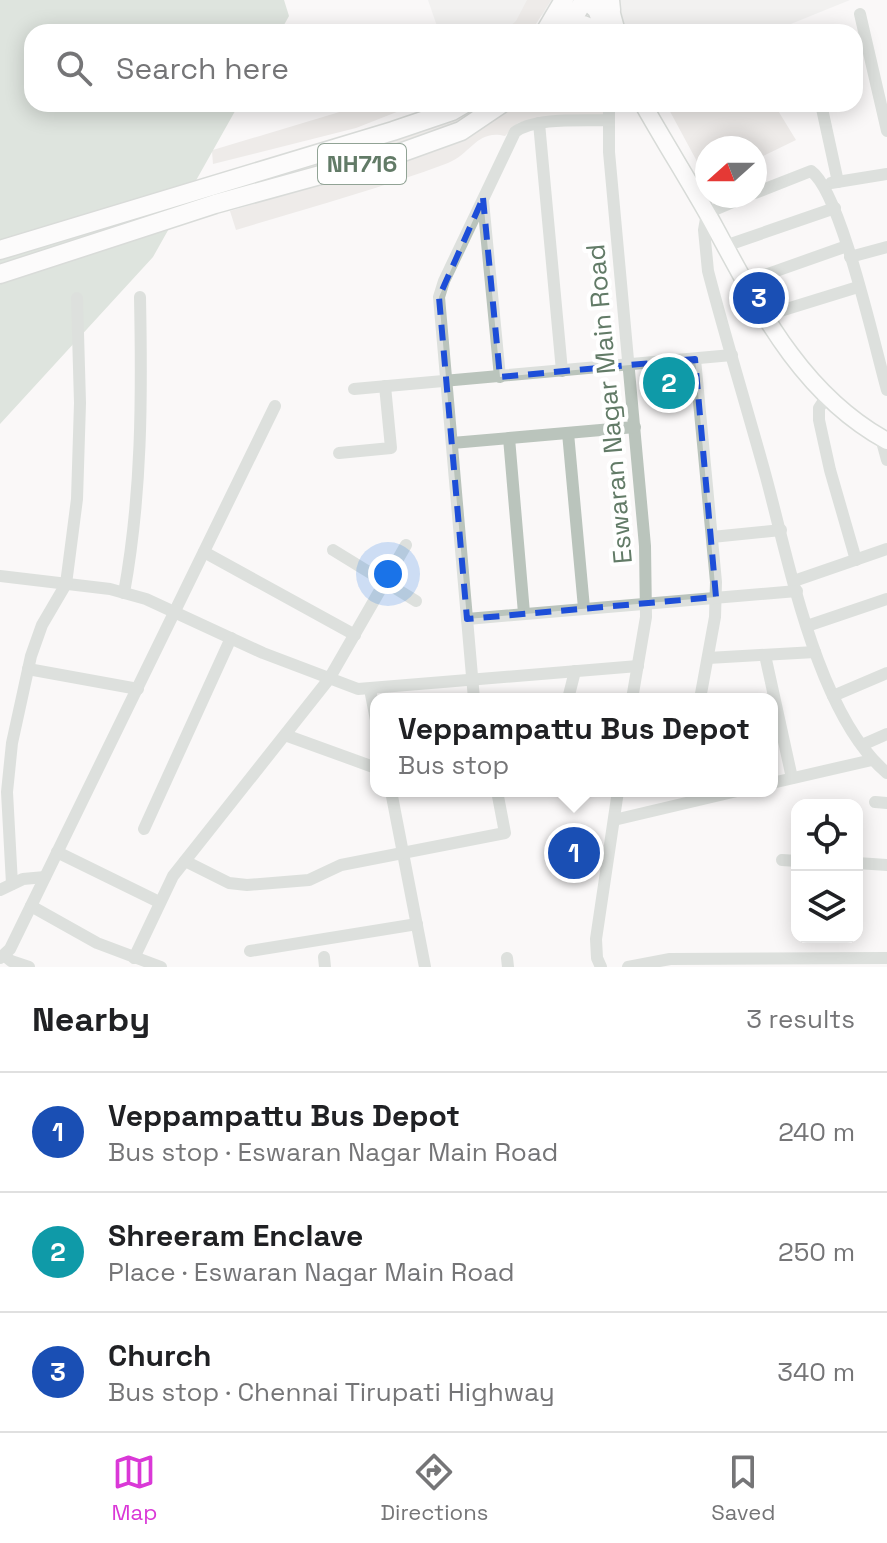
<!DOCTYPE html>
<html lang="en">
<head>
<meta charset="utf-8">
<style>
	body { margin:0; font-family:"Space Grotesk",sans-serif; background:#f2f2f2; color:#202124 }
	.controls { position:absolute; right:24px; bottom:24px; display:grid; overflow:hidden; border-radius:16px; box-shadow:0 4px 20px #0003 }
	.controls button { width:72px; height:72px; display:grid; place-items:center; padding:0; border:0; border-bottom:2px solid #e0e0e0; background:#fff; color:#202124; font:40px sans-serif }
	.compass { position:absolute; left:695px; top:136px; width:72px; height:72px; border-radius:50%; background:#fff; box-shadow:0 4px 20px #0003; rotate:249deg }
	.you { position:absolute; left:388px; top:574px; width:28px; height:28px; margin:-20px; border:6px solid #fff; border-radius:50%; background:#1a73e8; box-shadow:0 0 0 12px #1a73e833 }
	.badge { display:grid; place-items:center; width:52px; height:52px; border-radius:50%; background:#da38d7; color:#fff; font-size:26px; font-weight:700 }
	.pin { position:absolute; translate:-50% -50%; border:4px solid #fff; box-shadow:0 2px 8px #0006 }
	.popup { position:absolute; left:370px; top:693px; width:408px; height:104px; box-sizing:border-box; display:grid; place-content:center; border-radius:16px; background:#fff; filter:drop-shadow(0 2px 6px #0005); font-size:26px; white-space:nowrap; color:#757577 }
	.popup b { font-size:30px; color:#202124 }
	.popup::after { content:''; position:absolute; left:50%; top:100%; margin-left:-16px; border:16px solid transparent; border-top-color:#fff }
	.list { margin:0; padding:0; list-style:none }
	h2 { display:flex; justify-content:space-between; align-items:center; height:104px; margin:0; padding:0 32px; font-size:34px }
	h2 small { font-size:26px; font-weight:400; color:#757577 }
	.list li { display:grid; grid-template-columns:52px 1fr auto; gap:24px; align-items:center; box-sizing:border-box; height:120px; padding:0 32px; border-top:2px solid #e0e0e0 }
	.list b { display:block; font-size:30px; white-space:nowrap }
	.list p { margin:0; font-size:26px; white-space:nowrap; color:#757577 }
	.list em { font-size:26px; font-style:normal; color:#757577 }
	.icon { flex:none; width:44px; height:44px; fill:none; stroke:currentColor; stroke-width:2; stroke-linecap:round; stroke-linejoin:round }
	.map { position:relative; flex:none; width:887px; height:967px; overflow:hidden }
	.search { position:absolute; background:#fff; box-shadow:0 4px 20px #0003; left:24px; right:24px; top:24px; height:88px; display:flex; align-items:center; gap:20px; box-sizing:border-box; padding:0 28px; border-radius:24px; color:#757577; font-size:30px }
	.sheet { height:464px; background:#fff }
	nav { display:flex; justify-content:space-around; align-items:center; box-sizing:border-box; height:112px; border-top:2px solid #e0e0e0; background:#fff; font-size:22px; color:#757577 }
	nav a { display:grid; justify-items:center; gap:4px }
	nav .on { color:#da38d7 }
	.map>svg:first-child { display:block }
	.built { fill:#e8e9e7 }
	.green { fill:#dfdbd7 }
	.water { fill:#bdccbe }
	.building { fill:#abb8ad; stroke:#dcdada; stroke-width:2; filter:url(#shadow) }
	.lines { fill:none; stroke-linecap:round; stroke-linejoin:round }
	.major-casing { stroke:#afb9b1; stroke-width:19 }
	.highway-casing { stroke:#b1b9b3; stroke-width:21 }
	.minor { stroke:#bac4bc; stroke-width:12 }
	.major { stroke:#fff; stroke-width:16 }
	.highway { stroke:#fff; stroke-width:18 }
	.marked { fill:none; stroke:#1d4ed8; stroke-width:6; stroke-dasharray:16 10; stroke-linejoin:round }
	.labels { text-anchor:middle; stroke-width:8; stroke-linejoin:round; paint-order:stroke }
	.shield { fill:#fff; stroke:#91a395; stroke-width:2 }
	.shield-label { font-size:24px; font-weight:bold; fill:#627b67 }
	.street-label { font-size:26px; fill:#627b67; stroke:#fff }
</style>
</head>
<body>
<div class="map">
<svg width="887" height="967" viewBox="0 0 887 967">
	<defs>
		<filter id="shadow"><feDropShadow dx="3" dy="5" stdDeviation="0" flood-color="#0004"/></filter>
	</defs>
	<rect width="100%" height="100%" fill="#faf8f8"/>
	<!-- built -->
	<polygon class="built" points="428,0 850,0 771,32 634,32 631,27 614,32 583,32 572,3 502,32 439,32"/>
	<!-- green -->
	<g class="green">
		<polygon points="527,0 551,0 531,32 503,32 516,21"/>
		<polygon points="366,104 417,104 356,128 213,164 212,151 183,159"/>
		<polygon points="478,104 486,104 455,124 394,148 212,198 210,192 453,119"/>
		<path d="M 518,104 L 605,104 L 603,115 L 525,121 L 518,123 L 505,136 C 477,129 471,154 448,163 C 379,189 307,208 236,230 L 230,211 L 449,145 Z"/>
		<polygon points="666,104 774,104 796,140 755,160 755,148 707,148 707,180"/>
	</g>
	<!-- water -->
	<polygon class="water" points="0,0 284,0 289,16 280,32 32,32 32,104 239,104 153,257 0,424"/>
	<!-- building -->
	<polygon class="building" points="687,372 689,390 650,394 648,376"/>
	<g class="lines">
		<!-- major casing -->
		<g class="major-casing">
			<g id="major">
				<polyline points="585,0 596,10 605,32"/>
				<polyline points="603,1 611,10 617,32"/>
				<path d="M 643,104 C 665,143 689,181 711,220 C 757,304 799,393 887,441"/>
			</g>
		</g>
		<!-- highway casing -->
		<g class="highway-casing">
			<g id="highway">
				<polyline points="610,0 611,10"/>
				<polyline points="568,27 583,25 601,32"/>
				<polyline points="545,32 564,0"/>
				<polyline points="565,32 584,0"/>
				<polyline points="0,250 393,131 452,111 464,104"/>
				<polyline points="0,274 215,204 400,153 461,131 501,104"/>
			</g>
		</g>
		<!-- minor -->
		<g class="minor">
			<polyline points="860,14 887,131"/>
			<polyline points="609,104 609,152 645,546 646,617 632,699"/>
			<polyline points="821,104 838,182"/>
			<polyline points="539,123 562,371"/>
			<polyline points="831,183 887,174"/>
			<path d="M 755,193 L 811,171 C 841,192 875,348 887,390"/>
			<path d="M 747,196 L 707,213 L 704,230 L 708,271 C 726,340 747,408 766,477 C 789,562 818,716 887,773"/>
			<polyline points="483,201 500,377"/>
			<polyline points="725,246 835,208"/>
			<polyline points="850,257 887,247"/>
			<polyline points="745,282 847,246"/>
			<polyline points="764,316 858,287"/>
			<polyline points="695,359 716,582 715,617 700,699"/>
			<polyline points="354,389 732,355"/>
			<polyline points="827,396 819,408 819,420 830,470 856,560"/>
			<polyline points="568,433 584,608"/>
			<polyline points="509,438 524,613"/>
			<polyline points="881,438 887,460"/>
			<polyline points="452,443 635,427"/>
			<polyline points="339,453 391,448 385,386"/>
			<polyline points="712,537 781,530"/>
			<polyline points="333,550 416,601"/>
			<polyline points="204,552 355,635"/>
			<polyline points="0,576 110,589 146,599 263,653 358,689 638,666"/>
			<polyline points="794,581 887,549"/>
			<path d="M 124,593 C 142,494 142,397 140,297"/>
			<polyline points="467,619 797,591"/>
			<polyline points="807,626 887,599"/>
			<polyline points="765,655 792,778"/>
			<polyline points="708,658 815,652"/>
			<polyline points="28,669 138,689"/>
			<polyline points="370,689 376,720"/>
			<polyline points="833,696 887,673"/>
			<path d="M 474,699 L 439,297 L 444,281 L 515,132 C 535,117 582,121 607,120"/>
			<polyline points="568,699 575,671"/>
			<polyline points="285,735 376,768"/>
			<polyline points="862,745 887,734"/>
			<polyline points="772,783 872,760"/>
			<polyline points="391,791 425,967"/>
			<polyline points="875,802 887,803"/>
			<polyline points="614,820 737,791"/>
			<polyline points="144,829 231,638"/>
			<polyline points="57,852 159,902"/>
			<polyline points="782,860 797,861"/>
			<polyline points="185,861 229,883 247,885 309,880 341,865 505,833 497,791"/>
			<polyline points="857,863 887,865"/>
			<polyline points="12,884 7,792 12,743 31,656 42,625 66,584 77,499 80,403 77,298"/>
			<polyline points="0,890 23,879 45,877"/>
			<polyline points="31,906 97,943 161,967"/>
			<polyline points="250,951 417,924"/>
			<polyline points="5,956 11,961 29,967"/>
			<polyline points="324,957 325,967"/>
			<polyline points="0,958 10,949 275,406"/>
			<polyline points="134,958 173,876 329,679 406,545"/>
			<polyline points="507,958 508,967"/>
			<polyline points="601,967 597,958 596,939 618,791"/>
			<polyline points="628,967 670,959 887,958"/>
		</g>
		<!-- major -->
		<use href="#major" class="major"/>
		<!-- highway -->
		<use href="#highway" class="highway"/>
	</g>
	<!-- marked area -->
	<path d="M0 0H887V967H0ZM 483,198 L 500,377 L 695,359 L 716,597 L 467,619 L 439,297 Z" fill="#faf8f8" fill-opacity=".55" fill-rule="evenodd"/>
	<path class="marked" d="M 483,198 L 500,377 L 695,359 L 716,597 L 467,619 L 439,297 Z"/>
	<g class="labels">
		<!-- shield labels -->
		<rect class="shield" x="318" y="144" width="88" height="40" rx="6"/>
		<g class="shield-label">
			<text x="362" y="172">NH716</text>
		</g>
		<!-- street labels -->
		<g class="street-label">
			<text transform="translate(609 404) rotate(-95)" y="9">Eswaran Nagar Main Road</text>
		</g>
	</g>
</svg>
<div class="controls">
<button><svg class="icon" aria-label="locate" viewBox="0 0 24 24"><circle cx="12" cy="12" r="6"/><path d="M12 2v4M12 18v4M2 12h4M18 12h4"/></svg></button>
<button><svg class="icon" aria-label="layers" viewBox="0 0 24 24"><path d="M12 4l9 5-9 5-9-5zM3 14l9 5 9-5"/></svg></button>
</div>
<svg class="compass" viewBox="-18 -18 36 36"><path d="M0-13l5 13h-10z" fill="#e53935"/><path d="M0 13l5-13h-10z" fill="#757577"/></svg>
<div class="you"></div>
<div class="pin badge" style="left:574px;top:853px;background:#1a4fb4">1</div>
<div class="popup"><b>Veppampattu Bus Depot</b>Bus stop</div>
<div class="pin badge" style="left:669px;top:383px;background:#0f9aa8">2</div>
<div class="pin badge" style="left:759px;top:298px;background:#1a4fb4">3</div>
<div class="search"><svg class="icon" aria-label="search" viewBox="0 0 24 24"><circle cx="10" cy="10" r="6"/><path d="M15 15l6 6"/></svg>Search here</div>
</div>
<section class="sheet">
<h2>Nearby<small>3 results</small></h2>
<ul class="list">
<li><span class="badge" style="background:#1a4fb4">1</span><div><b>Veppampattu Bus Depot</b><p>Bus stop · Eswaran Nagar Main Road</p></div><em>240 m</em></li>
<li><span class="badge" style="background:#0f9aa8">2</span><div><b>Shreeram Enclave</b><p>Place · Eswaran Nagar Main Road</p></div><em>250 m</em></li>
<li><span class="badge" style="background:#1a4fb4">3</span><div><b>Church</b><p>Bus stop · Chennai Tirupati Highway</p></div><em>340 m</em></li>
</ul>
</section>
<nav>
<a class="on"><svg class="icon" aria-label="map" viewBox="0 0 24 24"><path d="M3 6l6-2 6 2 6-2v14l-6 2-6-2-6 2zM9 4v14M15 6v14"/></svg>Map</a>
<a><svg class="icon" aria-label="directions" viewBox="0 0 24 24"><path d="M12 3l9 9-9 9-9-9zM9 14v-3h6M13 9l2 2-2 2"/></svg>Directions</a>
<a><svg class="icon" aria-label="saved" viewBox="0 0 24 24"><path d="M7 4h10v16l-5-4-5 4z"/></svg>Saved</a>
</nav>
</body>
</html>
